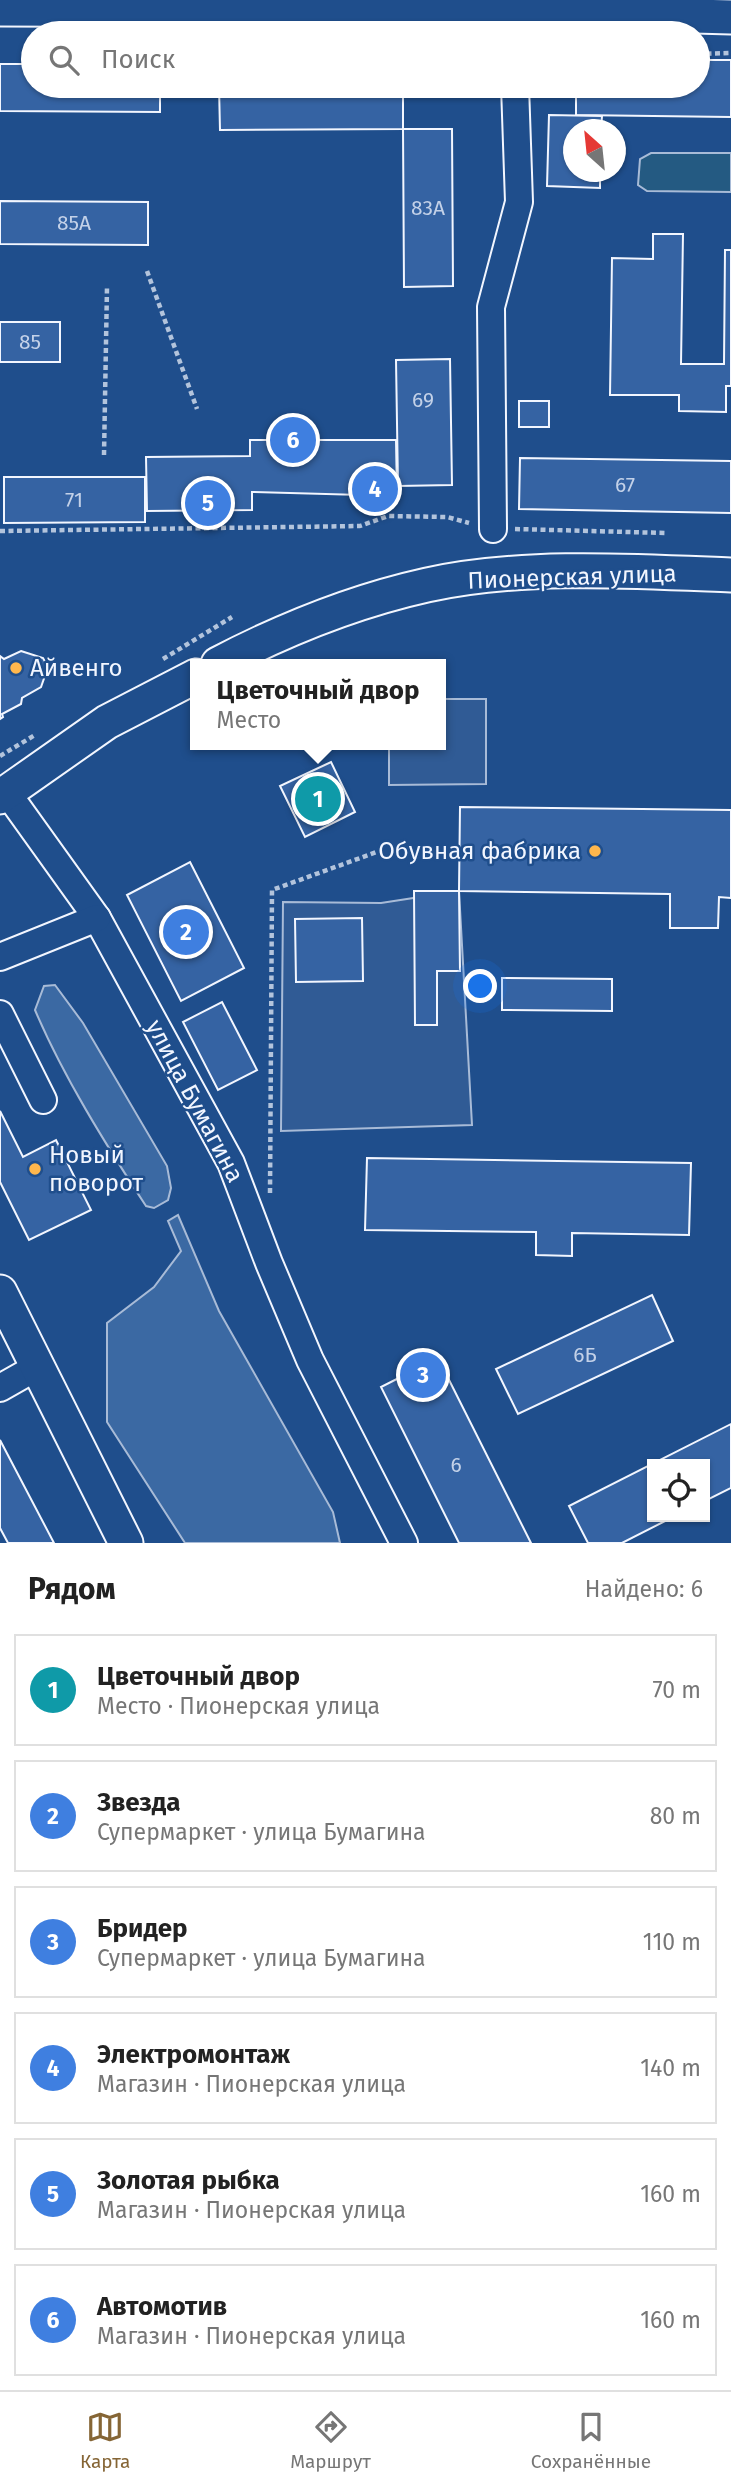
<!DOCTYPE html>
<html lang="ru">
<head>
<meta charset="utf-8">
<style>
	body { margin:0; font-family:"Fira Sans",sans-serif; background:#f2f2f2; color:#222 }
	.controls { position:absolute; right:21px; bottom:21px; display:grid; overflow:hidden; border-radius:0px; box-shadow:0 2px 5px #0004 }
	.controls button { width:63px; height:63px; display:grid; place-items:center; padding:0; border:0; border-bottom:2px solid #e0e0e0; background:#fff; color:#222; font:35px sans-serif }
	.compass { position:absolute; left:563px; top:119px; width:63px; height:63px; border-radius:50%; background:#fff; box-shadow:0 2px 5px #0004; rotate:333deg }
	.you { position:absolute; left:481px; top:987px; width:24px; height:24px; margin:-18px; border:5px solid #fff; border-radius:50%; background:#1a73e8; box-shadow:0 0 0 10px #1a73e833 }
	.badge { display:grid; place-items:center; width:46px; height:46px; border-radius:50%; background:#856535; color:#fff; font-size:23px; font-weight:700 }
	.pin { position:absolute; translate:-50% -50%; border:4px solid #fff; box-shadow:0 2px 7px #0006 }
	.popup { position:absolute; left:190px; top:659px; width:256px; height:91px; box-sizing:border-box; display:grid; place-content:center; border-radius:0px; background:#fff; filter:drop-shadow(0 2px 5px #0005); font-size:23px; white-space:nowrap; color:#767676 }
	.popup b { font-size:26px; color:#222 }
	.popup::after { content:''; position:absolute; left:50%; top:100%; margin-left:-14px; border:14px solid transparent; border-top-color:#fff }
	.list { margin:0; padding:0; list-style:none }
	h2 { display:flex; justify-content:space-between; align-items:center; height:91px; margin:0; padding:0 28px; font-size:30px }
	h2 small { font-size:23px; font-weight:400; color:#767676 }
	.list li { display:grid; grid-template-columns:46px 1fr auto; gap:21px; align-items:center; box-sizing:border-box; height:112px; margin:0 14px 14px; padding:0 14px; border:2px solid #e0e0e0; border-radius:0px }
	.list b { display:block; font-size:26px; white-space:nowrap }
	.list p { margin:0; font-size:23px; white-space:nowrap; color:#767676 }
	.list em { font-size:23px; font-style:normal; color:#767676 }
	.icon { flex:none; width:38px; height:38px; fill:none; stroke:currentColor; stroke-width:2; stroke-linecap:round; stroke-linejoin:round }
	.map { position:relative; flex:none; width:731px; height:1543px; overflow:hidden }
	.search { position:absolute; background:#fff; box-shadow:0 2px 5px #0004; left:21px; right:21px; top:21px; height:77px; display:flex; align-items:center; gap:18px; box-sizing:border-box; padding:0 24px; border-radius:38px; color:#767676; font-size:26px }
	.sheet { height:847px; background:#fff }
	nav { display:flex; justify-content:space-around; align-items:center; box-sizing:border-box; height:98px; border-top:2px solid #e0e0e0; background:#fff; font-size:19px; color:#767676 }
	nav a { display:grid; justify-items:center; gap:4px }
	nav .on { color:#856535 }
	.map>svg:first-child { display:block }
	.green { fill:#245a82; stroke:#a8bbd7; stroke-width:2 }
	.parking { fill:#305b95; stroke:#a8bbd7; stroke-width:2 }
	.water { fill:#3b69a3; stroke:#a8bbd7; stroke-width:2 }
	.building { fill:#3563a3; stroke:#f2f6ff; stroke-width:2 }
	.lines { fill:none; stroke-linecap:round; stroke-linejoin:round }
	.minor-casing { stroke:#f2f6ff; stroke-width:30 }
	.major-casing { stroke:#f2f6ff; stroke-width:37 }
	.path { stroke:#b3c4dc; stroke-width:4.5; stroke-dasharray:5 3.5; stroke-linecap:butt }
	.minor { stroke:#1f4e8c; stroke-width:26 }
	.major { stroke:#1f4e8c; stroke-width:33 }
	.poi-dot { fill:#ffb74d; stroke:#1f4e8c; stroke-width:2.5 }
	.labels { text-anchor:middle; stroke-width:5; stroke-linejoin:round; paint-order:stroke }
	.number-label { font-size:21px; fill:#c3d1e8 }
	.street-label { font-size:24px; fill:#f2f6ff; stroke:#1f4e8c }
	.poi-label { font-size:24px; fill:#f2f6ff; stroke:#1f4e8c; text-anchor:start }
</style>
</head>
<body>
<div class="map">
<svg width="731" height="1543" viewBox="0 0 731 1543">
	<rect width="100%" height="100%" fill="#1f4e8c"/>
	<!-- green -->
	<polygon class="green" points="651,153 731,153 731,192 647,191 638,185 640,159"/>
	<!-- parking -->
	<g class="parking">
		<polygon points="441,699 486,699 486,784 389,785 389,745 440,745"/>
		<polygon points="459,891 472,1125 281,1131 283,902 381,903"/>
	</g>
	<!-- water -->
	<g class="water">
		<path d="M 55,985 L 83,1023 L 167,1166 L 171,1188 L 168,1200 L 154,1208 L 146,1206 C 106,1145 63,1076 35,1010 L 44,986 Z"/>
		<polygon points="178,1215 219,1311 333,1512 340,1543 185,1543 107,1422 107,1323 154,1287 181,1251 168,1221"/>
	</g>
	<!-- building -->
	<g class="building">
		<polygon points="698,60 731,60 731,117 576,115 576,86 698,86"/>
		<polygon points="0,64 33,64 33,86 160,86 160,112 0,111"/>
		<polygon points="219,86 403,86 403,129 220,130"/>
		<polygon points="549,115 602,116 601,130 574,130 574,172 600,172 600,188 547,186"/>
		<polygon points="403,129 452,129 453,286 404,287"/>
		<polygon points="0,201 148,202 148,245 0,244"/>
		<polygon points="653,234 683,234 681,364 724,364 725,250 731,250 731,386 726,386 726,412 679,411 679,395 610,395 612,258 653,259"/>
		<rect x="0" y="322" width="60" height="40"/>
		<polygon points="450,359 452,485 398,486 396,360"/>
		<rect x="519" y="401" width="30" height="26"/>
		<polygon points="250,440 396,440 397,496 252,492 252,510 147,511 146,457 250,456"/>
		<polygon points="520,458 731,461 731,513 519,509"/>
		<polygon points="4,477 145,477 145,522 4,523"/>
		<polygon points="21,651 43,658 48,667 41,687 22,698 21,704 2,714 3,717 0,719 0,656 4,659"/>
		<polygon points="331,762 355,812 305,837 280,786"/>
		<polygon points="460,807 731,810 731,898 719,897 718,928 670,928 670,894 459,891"/>
		<polygon points="190,862 244,968 181,1001 127,895"/>
		<polygon points="414,891 459,891 460,971 437,971 437,1025 415,1025"/>
		<polygon points="362,918 363,981 296,982 295,919"/>
		<polygon points="502,978 612,979 612,1011 502,1010"/>
		<polygon points="222,1002 257,1070 218,1090 183,1022"/>
		<polygon points="0,1111 23,1157 56,1140 91,1210 29,1240 0,1182"/>
		<polygon points="367,1158 691,1163 689,1235 572,1233 572,1256 536,1255 536,1232 365,1230"/>
		<polygon points="652,1295 673,1341 518,1414 496,1369"/>
		<polygon points="438,1358 531,1543 459,1543 381,1387"/>
		<polygon points="731,1424 731,1488 705,1501 705,1464 652,1464 652,1517 673,1517 622,1543 588,1543 569,1506"/>
		<polygon points="0,1440 54,1543 8,1543 0,1528"/>
	</g>
	<g class="lines">
		<!-- minor casing -->
		<g class="minor-casing">
			<g id="minor">
				<polyline points="493,529 491,307 519,202 515,86"/>
				<polyline points="6,791 97,918 231,1163 269,1263 310,1360 404,1543"/>
				<polyline points="0,957 97,918"/>
				<polyline points="0,1014 43,1100"/>
				<polyline points="0,1388 37,1367"/>
			</g>
		</g>
		<!-- major casing -->
		<g class="major-casing">
			<g id="major">
				<polyline points="0,9 512,11 731,17"/>
				<path d="M 218,664 C 283,630 355,601 427,585 C 522,564 634,571 731,575"/>
				<polyline points="0,797 107,722 196,676"/>
				<polyline points="0,1292 126,1543"/>
			</g>
		</g>
		<!-- path -->
		<g class="path">
			<polyline points="698,54 731,53"/>
			<polyline points="147,271 197,409"/>
			<polyline points="104,455 107,287"/>
			<polyline points="515,529 666,533"/>
			<polyline points="0,531 360,526 388,516 447,517 469,523"/>
			<polyline points="163,659 232,617"/>
			<polyline points="0,756 35,735"/>
			<polyline points="270,1193 272,890 385,849"/>
		</g>
		<!-- minor -->
		<use href="#minor" class="minor"/>
		<!-- major -->
		<use href="#major" class="major"/>
	</g>
	<!-- markers -->
	<g class="poi-dot">
		<circle cx="16" cy="668" r="7"/>
		<circle cx="595" cy="851" r="7"/>
		<circle cx="35" cy="1169" r="7"/>
	</g>
	<g class="labels">
		<!-- number labels -->
		<g class="number-label">
			<text x="428" y="215">83А</text>
			<text x="74" y="230">85А</text>
			<text x="30" y="349">85</text>
			<text x="423" y="407">69</text>
			<text x="625" y="492">67</text>
			<text x="74" y="507">71</text>
			<text x="585" y="1362">6Б</text>
			<text x="456" y="1472">6</text>
		</g>
		<!-- street labels -->
		<g class="street-label">
			<text transform="translate(572 577) rotate(-2)" y="8">Пионерская улица</text>
			<text transform="translate(195 1101) rotate(62)" y="8">улица Бумагина</text>
		</g>
		<!-- poi labels -->
		<g class="poi-label">
			<text x="30" y="676">Айвенго</text>
			<text x="581" y="859" text-anchor="end">Обувная фабрика</text>
			<text x="49" y="1163">Новый<tspan x="49" dy="28">поворот</tspan></text>
		</g>
	</g>
</svg>
<div class="controls">
<button><svg class="icon" aria-label="locate" viewBox="0 0 24 24"><circle cx="12" cy="12" r="6"/><path d="M12 2v4M12 18v4M2 12h4M18 12h4"/></svg></button>
</div>
<svg class="compass" viewBox="-18 -18 36 36"><path d="M0-13l5 13h-10z" fill="#e53935"/><path d="M0 13l5-13h-10z" fill="#767676"/></svg>
<div class="you"></div>
<div class="pin badge" style="left:318px;top:799px;background:#0f9aa8">1</div>
<div class="popup"><b>Цветочный двор</b>Место</div>
<div class="pin badge" style="left:186px;top:932px;background:#3f7fe0">2</div>
<div class="pin badge" style="left:423px;top:1375px;background:#3f7fe0">3</div>
<div class="pin badge" style="left:375px;top:489px;background:#3f7fe0">4</div>
<div class="pin badge" style="left:208px;top:503px;background:#3f7fe0">5</div>
<div class="pin badge" style="left:293px;top:440px;background:#3f7fe0">6</div>
<div class="search"><svg class="icon" aria-label="search" viewBox="0 0 24 24"><circle cx="10" cy="10" r="6"/><path d="M15 15l6 6"/></svg>Поиск</div>
</div>
<section class="sheet">
<h2>Рядом<small>Найдено: 6</small></h2>
<ul class="list">
<li><span class="badge" style="background:#0f9aa8">1</span><div><b>Цветочный двор</b><p>Место · Пионерская улица</p></div><em>70 m</em></li>
<li><span class="badge" style="background:#3f7fe0">2</span><div><b>Звезда</b><p>Супермаркет · улица Бумагина</p></div><em>80 m</em></li>
<li><span class="badge" style="background:#3f7fe0">3</span><div><b>Бридер</b><p>Супермаркет · улица Бумагина</p></div><em>110 m</em></li>
<li><span class="badge" style="background:#3f7fe0">4</span><div><b>Электромонтаж</b><p>Магазин · Пионерская улица</p></div><em>140 m</em></li>
<li><span class="badge" style="background:#3f7fe0">5</span><div><b>Золотая рыбка</b><p>Магазин · Пионерская улица</p></div><em>160 m</em></li>
<li><span class="badge" style="background:#3f7fe0">6</span><div><b>Автомотив</b><p>Магазин · Пионерская улица</p></div><em>160 m</em></li>
</ul>
</section>
<nav>
<a class="on"><svg class="icon" aria-label="map" viewBox="0 0 24 24"><path d="M3 6l6-2 6 2 6-2v14l-6 2-6-2-6 2zM9 4v14M15 6v14"/></svg>Карта</a>
<a><svg class="icon" aria-label="directions" viewBox="0 0 24 24"><path d="M12 3l9 9-9 9-9-9zM9 14v-3h6M13 9l2 2-2 2"/></svg>Маршрут</a>
<a><svg class="icon" aria-label="saved" viewBox="0 0 24 24"><path d="M7 4h10v16l-5-4-5 4z"/></svg>Сохранённые</a>
</nav>
</body>
</html>
